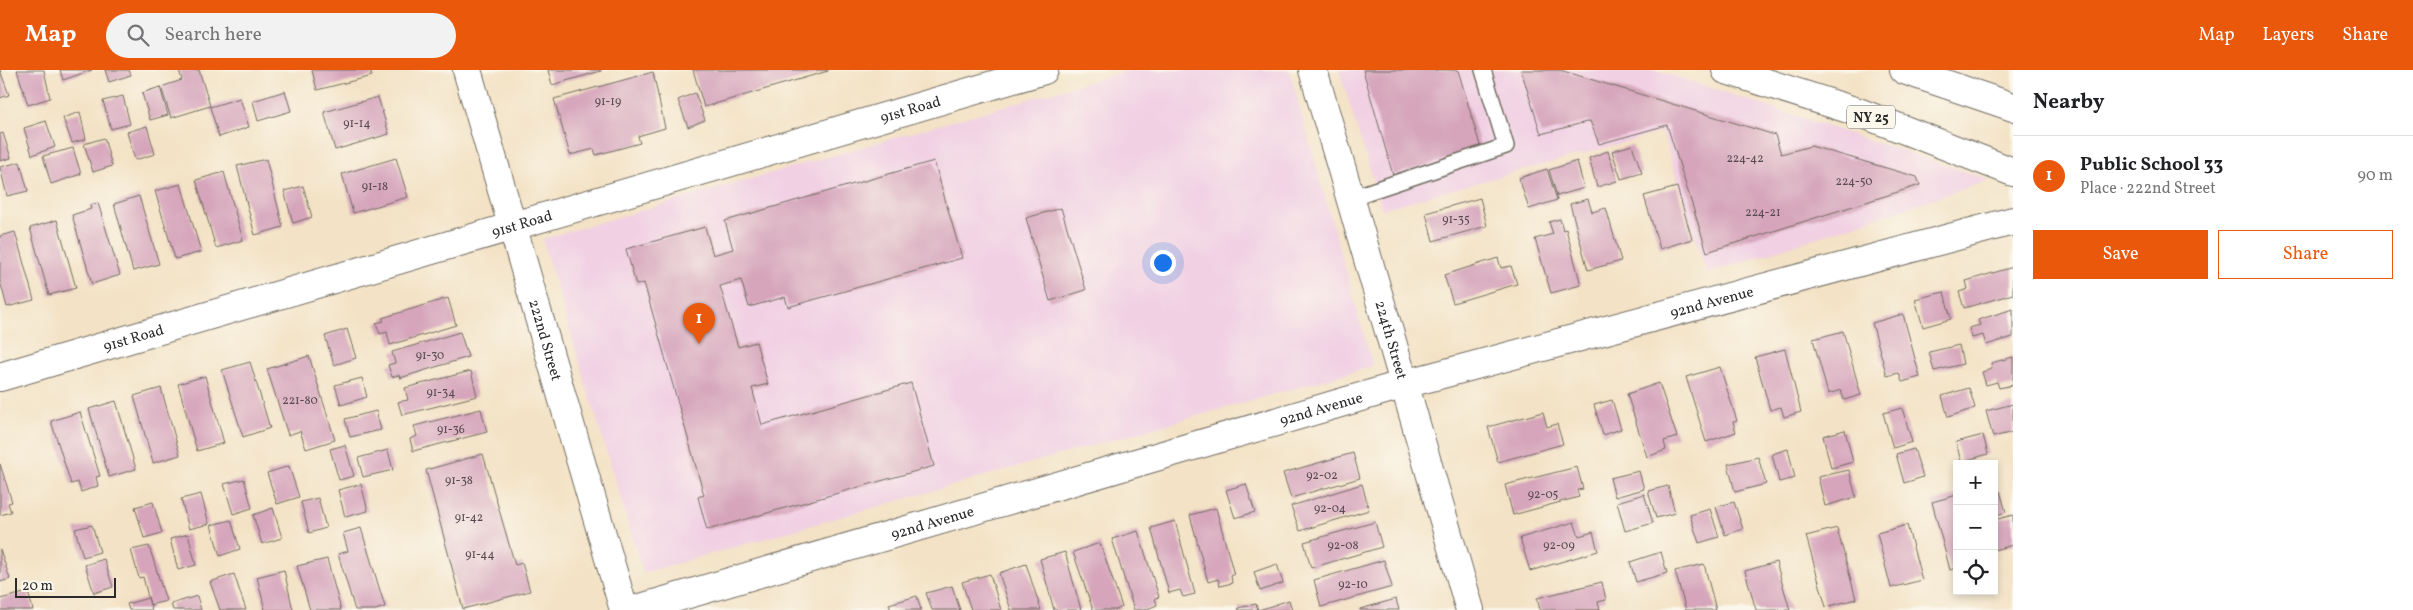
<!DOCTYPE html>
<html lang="en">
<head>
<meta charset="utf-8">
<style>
	body { margin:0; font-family:Vollkorn,serif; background:#f2f2f2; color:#202124 }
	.controls { position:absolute; right:15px; bottom:15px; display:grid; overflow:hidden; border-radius:0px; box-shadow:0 2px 8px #0003 }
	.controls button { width:45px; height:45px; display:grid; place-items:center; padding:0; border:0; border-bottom:1px solid #e0e0e0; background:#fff; color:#202124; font:25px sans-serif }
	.scale { position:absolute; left:15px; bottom:12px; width:101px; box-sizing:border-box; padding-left:5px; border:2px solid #2b2b2b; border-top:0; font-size:14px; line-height:18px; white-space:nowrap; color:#2b2b2b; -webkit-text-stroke:4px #fbf7ec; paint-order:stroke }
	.you { position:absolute; left:1162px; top:192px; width:18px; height:18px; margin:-12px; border:4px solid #fff; border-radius:50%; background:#1a73e8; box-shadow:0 0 0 8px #1a73e833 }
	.badge { display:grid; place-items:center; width:32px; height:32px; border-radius:50%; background:#ea580c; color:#fff; font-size:16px; font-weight:700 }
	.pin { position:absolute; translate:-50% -41px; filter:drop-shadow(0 1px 2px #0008) }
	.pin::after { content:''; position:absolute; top:26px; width:18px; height:15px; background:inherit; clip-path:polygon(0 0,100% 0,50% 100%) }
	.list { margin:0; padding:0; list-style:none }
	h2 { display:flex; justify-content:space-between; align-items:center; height:65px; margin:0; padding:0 20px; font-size:21px }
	h2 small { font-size:16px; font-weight:400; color:#757577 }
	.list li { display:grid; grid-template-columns:32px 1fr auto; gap:15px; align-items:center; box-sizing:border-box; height:80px; padding:0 20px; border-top:1px solid #e0e0e0 }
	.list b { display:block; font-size:19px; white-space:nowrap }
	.list p { margin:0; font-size:16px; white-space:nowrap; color:#757577 }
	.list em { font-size:16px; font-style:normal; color:#757577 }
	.actions { display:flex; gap:10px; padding:15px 20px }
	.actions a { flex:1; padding:11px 0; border:1px solid #ea580c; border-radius:0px; text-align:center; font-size:18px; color:#ea580c }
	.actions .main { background:#ea580c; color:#fff }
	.icon { flex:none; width:28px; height:28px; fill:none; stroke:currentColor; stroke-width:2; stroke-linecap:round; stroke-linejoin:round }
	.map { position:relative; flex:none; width:2013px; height:540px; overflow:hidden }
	header { display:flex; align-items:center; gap:30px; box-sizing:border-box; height:70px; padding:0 25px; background:#ea580c; color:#fff }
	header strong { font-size:24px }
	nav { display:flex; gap:28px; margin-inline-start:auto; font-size:18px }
	.search { width:350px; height:45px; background:#f2f2f2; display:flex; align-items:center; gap:12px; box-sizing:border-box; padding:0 18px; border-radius:28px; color:#757577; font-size:19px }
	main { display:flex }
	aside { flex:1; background:#fff }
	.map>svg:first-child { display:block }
	.built { fill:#f1d0e3 }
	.building { fill:#d6a5bb }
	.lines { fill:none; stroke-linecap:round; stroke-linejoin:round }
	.lane-casing { stroke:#716b61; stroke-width:18 }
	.street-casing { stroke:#716b61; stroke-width:30 }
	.primary-casing { stroke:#716b61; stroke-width:30 }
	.lane { stroke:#fff; stroke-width:15 }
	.street { stroke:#fff; stroke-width:28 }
	.primary { stroke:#fff; stroke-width:28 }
	.labels { text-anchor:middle; stroke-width:4; stroke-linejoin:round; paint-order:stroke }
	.number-label { font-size:12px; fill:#564a4f }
	.shield { fill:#fbf7ec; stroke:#696865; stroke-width:1 }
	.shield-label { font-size:14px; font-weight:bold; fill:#2b2b2b }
	.street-label { font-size:15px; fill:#2b2b2b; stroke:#fbf7ec }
</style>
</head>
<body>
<header>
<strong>Map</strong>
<div class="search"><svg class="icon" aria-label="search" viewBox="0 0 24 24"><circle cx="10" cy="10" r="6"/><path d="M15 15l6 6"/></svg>Search here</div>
<nav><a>Map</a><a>Layers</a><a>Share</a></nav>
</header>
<main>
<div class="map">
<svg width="2013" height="540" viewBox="0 0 2013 540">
	<rect width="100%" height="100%" fill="#fbf7ec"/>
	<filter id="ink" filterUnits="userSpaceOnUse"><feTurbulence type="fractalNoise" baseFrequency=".02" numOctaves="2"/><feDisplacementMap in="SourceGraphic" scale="10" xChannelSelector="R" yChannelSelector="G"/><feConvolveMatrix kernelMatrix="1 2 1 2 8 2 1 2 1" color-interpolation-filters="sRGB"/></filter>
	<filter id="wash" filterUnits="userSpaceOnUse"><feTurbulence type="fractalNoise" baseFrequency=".0096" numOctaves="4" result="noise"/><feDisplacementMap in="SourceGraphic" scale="20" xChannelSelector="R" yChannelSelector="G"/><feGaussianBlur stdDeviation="1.12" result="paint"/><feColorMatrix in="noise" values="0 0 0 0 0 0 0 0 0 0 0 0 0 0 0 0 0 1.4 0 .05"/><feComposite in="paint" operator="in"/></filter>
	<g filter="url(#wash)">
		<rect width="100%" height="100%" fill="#f3e2c5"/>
		<!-- built -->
		<g class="built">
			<polygon points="1130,0 1289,0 1373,296 643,503 542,169"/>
			<polygon points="1339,0 1656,0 1990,110 1707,204 1662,62 1382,139"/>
		</g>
		<g id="blocks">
			<!-- building -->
			<g class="building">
				<polygon points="0,0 9,25 0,28"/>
				<polygon points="17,0 44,0 50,28 28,35"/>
				<polygon points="60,0 92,0 63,10"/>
				<polygon points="105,0 129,0 131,5 109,12"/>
				<polygon points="179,0 199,0 210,36 171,48 161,17 182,10"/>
				<polygon points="312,0 370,0 372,6 317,20"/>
				<polygon points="548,0 601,0 601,1 552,15"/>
				<polygon points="693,0 828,0 828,1 704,37"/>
				<polygon points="1363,0 1458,0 1481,79 1393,105"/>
				<polygon points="1521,0 1560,0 1775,65 1781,84 1811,76 1917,107 1920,115 1707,182 1667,55 1599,74 1590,51 1541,64"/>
				<polygon points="653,2 665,58 638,66 640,73 596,85 594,79 570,85 554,29"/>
				<polygon points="160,17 168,45 150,50 142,23"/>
				<polygon points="285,21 291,41 258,51 253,31"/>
				<polygon points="695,23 705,50 688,57 678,30"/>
				<polygon points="123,26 130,54 111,59 103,31"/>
				<polygon points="378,27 389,64 335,80 324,42"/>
				<polygon points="240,28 249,57 219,67 210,37"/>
				<polygon points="80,42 86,69 72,73 63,48"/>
				<polygon points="46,51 55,77 32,85 24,58"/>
				<polygon points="147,56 155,84 135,90 127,62"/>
				<polygon points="3,63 11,88 0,91 0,64"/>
				<polygon points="104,68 112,96 93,102 84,74"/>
				<polygon points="1632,75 1642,103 1621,109 1612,81"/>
				<polygon points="73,78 81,104 51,114 43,86"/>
				<polygon points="1608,81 1617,111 1597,117 1589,88"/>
				<polygon points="396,88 408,127 353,143 342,104"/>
				<polygon points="266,89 283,157 255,165 237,96"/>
				<polygon points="934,91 962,188 788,237 785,227 749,237 741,210 720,216 738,277 756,272 768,314 752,318 762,355 911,313 934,396 707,460 698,427 704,425 644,213 636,215 626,179 705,157 713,185 733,179 725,151"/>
				<polygon points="1577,91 1584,118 1557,126 1549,100"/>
				<polygon points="20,92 28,121 7,126 0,97"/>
				<polygon points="1547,99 1557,130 1529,139 1519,108"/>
				<polygon points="224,102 243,170 216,178 196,110"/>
				<polygon points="181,114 201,182 175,189 155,121"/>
				<polygon points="303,116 312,147 293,153 284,121"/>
				<polygon points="1677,117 1692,169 1660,179 1644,126"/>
				<polygon points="139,126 159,194 133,201 114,134"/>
				<polygon points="1480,128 1487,156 1433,171 1426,143"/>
				<polygon points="1588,129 1592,142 1606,138 1621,191 1588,200 1570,134"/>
				<polygon points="98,133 120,205 92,214 72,145 91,139 90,135"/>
				<polygon points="1061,138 1086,220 1050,231 1026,148"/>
				<polygon points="1560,149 1563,160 1566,159 1581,215 1551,223 1535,169 1553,164 1549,152"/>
				<polygon points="57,150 76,218 49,225 30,158"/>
				<polygon points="15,162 34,230 7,237 0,211 0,166"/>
				<polygon points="1498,188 1501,198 1511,196 1517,214 1453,233 1444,205"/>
				<polygon points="2013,197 2013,224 1964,238 1959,222 1968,219 1966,211"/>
				<polygon points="1944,222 1951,249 1923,257 1915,229"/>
				<polygon points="448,228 456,255 390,275 387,262 380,264 376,253 384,251 382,248"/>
				<polygon points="2013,239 2013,267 1986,275 1983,265 1972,268 1969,258 1980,255 1978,250"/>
				<polygon points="1903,244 1920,307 1902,312 1899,303 1887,306 1872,253"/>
				<polygon points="347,259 356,288 334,295 325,266"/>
				<polygon points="1843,261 1861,325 1844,330 1841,320 1828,324 1813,269"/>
				<polygon points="460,262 468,287 400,308 399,305 392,307 388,295 395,293 392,282"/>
				<polygon points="1959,275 1963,294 1934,301 1929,282"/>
				<polygon points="1785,279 1801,342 1784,347 1781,337 1770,340 1755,287"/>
				<polygon points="309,286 335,370 306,379 300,361 288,365 267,299"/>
				<polygon points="2013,287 2013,315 1999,318 1997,312 1986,315 1982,302 1992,299 1991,293"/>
				<polygon points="250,292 270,358 243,367 222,300"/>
				<polygon points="1720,297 1737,351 1733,352 1736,362 1706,372 1686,307"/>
				<polygon points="471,301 477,326 402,345 398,332 408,330 405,318"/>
				<polygon points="205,306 224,373 197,381 178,314"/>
				<polygon points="362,308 367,327 341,335 335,315"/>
				<polygon points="1659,313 1677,367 1664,371 1666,380 1647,387 1627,324"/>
				<polygon points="161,318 180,385 153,393 134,326"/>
				<polygon points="1969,318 1975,338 1948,347 1942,326"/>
				<polygon points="1612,330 1621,359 1603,365 1594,335"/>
				<polygon points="116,331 136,399 109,407 89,339"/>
				<polygon points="2013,334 2013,362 1993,367 1986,341"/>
				<polygon points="1902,338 1912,372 1893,378 1883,343"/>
				<polygon points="481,339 487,362 413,381 410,369 417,366 414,356"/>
				<polygon points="376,341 381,360 350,367 345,349"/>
				<polygon points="80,342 100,406 96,407 98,416 81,422 78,412 71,414 51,351"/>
				<polygon points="1543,342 1547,357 1557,354 1563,374 1498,392 1488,357"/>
				<polygon points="1845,360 1853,392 1831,398 1823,366"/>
				<polygon points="1983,365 1988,384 1961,392 1956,372"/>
				<polygon points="345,375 354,406 339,410 330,379"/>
				<polygon points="1788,379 1795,408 1779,412 1772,384"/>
				<polygon points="1914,379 1923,407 1904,413 1896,384"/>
				<polygon points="388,380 393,400 363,407 358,388"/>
				<polygon points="1353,383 1360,408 1291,428 1283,403"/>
				<polygon points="483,384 515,495 522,493 530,521 463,539 426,400"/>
				<polygon points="1758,387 1766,414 1735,422 1728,394"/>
				<polygon points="0,394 12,432 8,433 11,442 0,445"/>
				<polygon points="289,396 299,427 277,434 267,403"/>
				<polygon points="1577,397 1583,419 1577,420 1579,427 1513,445 1505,415"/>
				<polygon points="1849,400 1856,427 1825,436 1818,407"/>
				<polygon points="1639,401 1644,419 1615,427 1610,408"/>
				<polygon points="244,409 252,438 233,444 224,414"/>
				<polygon points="361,414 368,441 345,447 338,420"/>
				<polygon points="1246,414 1255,442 1235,448 1226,420"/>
				<polygon points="1362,414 1369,440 1300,461 1291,436"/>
				<polygon points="1668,416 1675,443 1656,448 1648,421"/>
				<polygon points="2000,421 2006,442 1994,446 1994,423"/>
				<polygon points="201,424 209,454 189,459 181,429"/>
				<polygon points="1644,424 1653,453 1625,461 1617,432"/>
				<polygon points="1957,425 1957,498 1950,500 1932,432"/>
				<polygon points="318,428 326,458 309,463 301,432"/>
				<polygon points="153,432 162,463 144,468 135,437"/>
				<polygon points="1734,432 1743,459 1725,465 1716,437"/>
				<polygon points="273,438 282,468 262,474 253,445"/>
				<polygon points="1216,438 1234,505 1231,505 1232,513 1220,516 1218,509 1208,512 1190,445"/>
				<polygon points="1710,439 1719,467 1699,473 1690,445"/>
				<polygon points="2013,445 2013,475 1994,480 1994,450"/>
				<polygon points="231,450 240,479 220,486 211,455"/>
				<polygon points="1175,451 1195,524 1183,527 1180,520 1169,523 1151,458"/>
				<polygon points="1375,452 1382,477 1311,498 1304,472"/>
				<polygon points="1574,452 1579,466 1593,462 1598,481 1530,501 1520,468"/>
				<polygon points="92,455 100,482 83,487 75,459"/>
				<polygon points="1907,455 1922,510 1891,518 1877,463"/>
				<polygon points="361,458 385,537 375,540 355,540 338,484 348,481 343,463"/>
				<polygon points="1837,458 1856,529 1826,537 1806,466"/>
				<polygon points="1138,461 1159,527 1155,528 1157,535 1145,540 1134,540 1112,469"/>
				<polygon points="188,464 196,495 178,500 170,469"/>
				<polygon points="1100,473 1122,537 1116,540 1093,540 1073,482"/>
				<polygon points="149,476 166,531 150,535 143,507 139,508 131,480"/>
				<polygon points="0,479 10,509 0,512"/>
				<polygon points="1065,482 1081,540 1054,540 1040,489"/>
				<polygon points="1661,482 1667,503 1636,512 1630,492"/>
				<polygon points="104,489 113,517 94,523 85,495"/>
				<polygon points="327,489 341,540 310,540 297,496"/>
				<polygon points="1384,490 1392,517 1321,537 1314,510"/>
				<polygon points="1776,492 1790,540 1756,540 1745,501"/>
				<polygon points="1026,494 1041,540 1011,540 999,503"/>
				<polygon points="1277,494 1283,513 1260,521 1254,502"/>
				<polygon points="1704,494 1716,540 1686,540 1675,501"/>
				<polygon points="284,500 293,540 265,540 257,507"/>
				<polygon points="234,504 246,540 220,540 210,512"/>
				<polygon points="990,504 1001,540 971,540 962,512"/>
				<polygon points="1602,512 1606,530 1598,532 1600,540 1540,540 1537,528"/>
				<polygon points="952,516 960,540 932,540 926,523"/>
				<polygon points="28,522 33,540 0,540 0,529"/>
				<polygon points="197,526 201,540 173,540 171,534"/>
				<polygon points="917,526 921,540 891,540 889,534"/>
				<polygon points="148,528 152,540 129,540 127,534"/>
				<polygon points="1396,529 1399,540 1360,540 1360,539"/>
				<polygon points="1289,530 1292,540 1259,540"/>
				<polygon points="1256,534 1258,540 1239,540 1238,538"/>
			</g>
		</g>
	</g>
	<g filter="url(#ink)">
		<use href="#blocks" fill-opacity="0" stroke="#716b61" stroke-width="1"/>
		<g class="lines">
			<!-- lane casing -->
			<g class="lane-casing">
				<polyline id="lane" points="1350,128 1506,76 1483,0"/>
			</g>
			<!-- street casing -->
			<g class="street-casing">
				<g id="street">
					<path id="s1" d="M 467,0 L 624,540"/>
					<path id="s2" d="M 1313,0 L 1470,540"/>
					<path id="s3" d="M 0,307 L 1044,0"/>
					<path id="s4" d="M 634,540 L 1405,314 L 2013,151"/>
				</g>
			</g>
			<!-- primary casing -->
			<g class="primary-casing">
				<g id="primary">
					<polyline points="1726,0 1861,43 2013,102"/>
					<polyline points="1904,0 2013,37"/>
				</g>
			</g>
			<!-- lane -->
			<use href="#lane" class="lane"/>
			<!-- street -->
			<use href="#street" class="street"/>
			<!-- primary -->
			<use href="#primary" class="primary"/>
		</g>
	</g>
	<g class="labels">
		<!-- number labels -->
		<g class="number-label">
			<text x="608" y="35">91-19</text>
			<text x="357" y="57">91-14</text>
			<text x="1745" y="92">224-42</text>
			<text x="1854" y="115">224-50</text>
			<text x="375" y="120">91-18</text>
			<text x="1763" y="146">224-21</text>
			<text x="1456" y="153">91-35</text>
			<text x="430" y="289">91-30</text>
			<text x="441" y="326">91-34</text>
			<text x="300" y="334">221-80</text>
			<text x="451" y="363">91-36</text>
			<text x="1322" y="409">92-02</text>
			<text x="459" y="414">91-38</text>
			<text x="1543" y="428">92-05</text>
			<text x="1330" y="442">92-04</text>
			<text x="469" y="451">91-42</text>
			<text x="1343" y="479">92-08</text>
			<text x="1559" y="479">92-09</text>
			<text x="480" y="488">91-44</text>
			<text x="1353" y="518">92-10</text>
		</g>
		<!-- shield labels -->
		<rect class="shield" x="1847" y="35.5" width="48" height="23" rx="4"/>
		<g class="shield-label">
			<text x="1871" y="52">NY 25</text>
		</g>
		<!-- street labels -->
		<g class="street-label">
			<text dy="5" stroke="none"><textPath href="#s3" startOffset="949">91st Road</textPath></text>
			<text dy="5" stroke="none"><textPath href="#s3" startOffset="544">91st Road</textPath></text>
			<text dy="5" stroke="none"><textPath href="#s4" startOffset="1121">92nd Avenue</textPath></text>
			<text dy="5" stroke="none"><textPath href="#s3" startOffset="139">91st Road</textPath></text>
			<text dy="5" stroke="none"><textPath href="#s1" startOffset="281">222nd Street</textPath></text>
			<text dy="5" stroke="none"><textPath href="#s2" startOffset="281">224th Street</textPath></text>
			<text dy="5" stroke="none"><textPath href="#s4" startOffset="716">92nd Avenue</textPath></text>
			<text dy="5" stroke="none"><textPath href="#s4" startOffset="311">92nd Avenue</textPath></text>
		</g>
	</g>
</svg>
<div class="controls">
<button>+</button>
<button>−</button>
<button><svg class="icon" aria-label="locate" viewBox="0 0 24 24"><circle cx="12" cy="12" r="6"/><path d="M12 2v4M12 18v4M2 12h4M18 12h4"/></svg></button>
</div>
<div class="scale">20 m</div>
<div class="you"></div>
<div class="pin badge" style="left:699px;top:274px">1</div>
</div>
<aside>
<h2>Nearby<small></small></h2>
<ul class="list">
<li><span class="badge">1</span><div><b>Public School 33</b><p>Place · 222nd Street</p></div><em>90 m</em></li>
</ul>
<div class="actions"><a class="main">Save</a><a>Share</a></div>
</aside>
</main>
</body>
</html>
